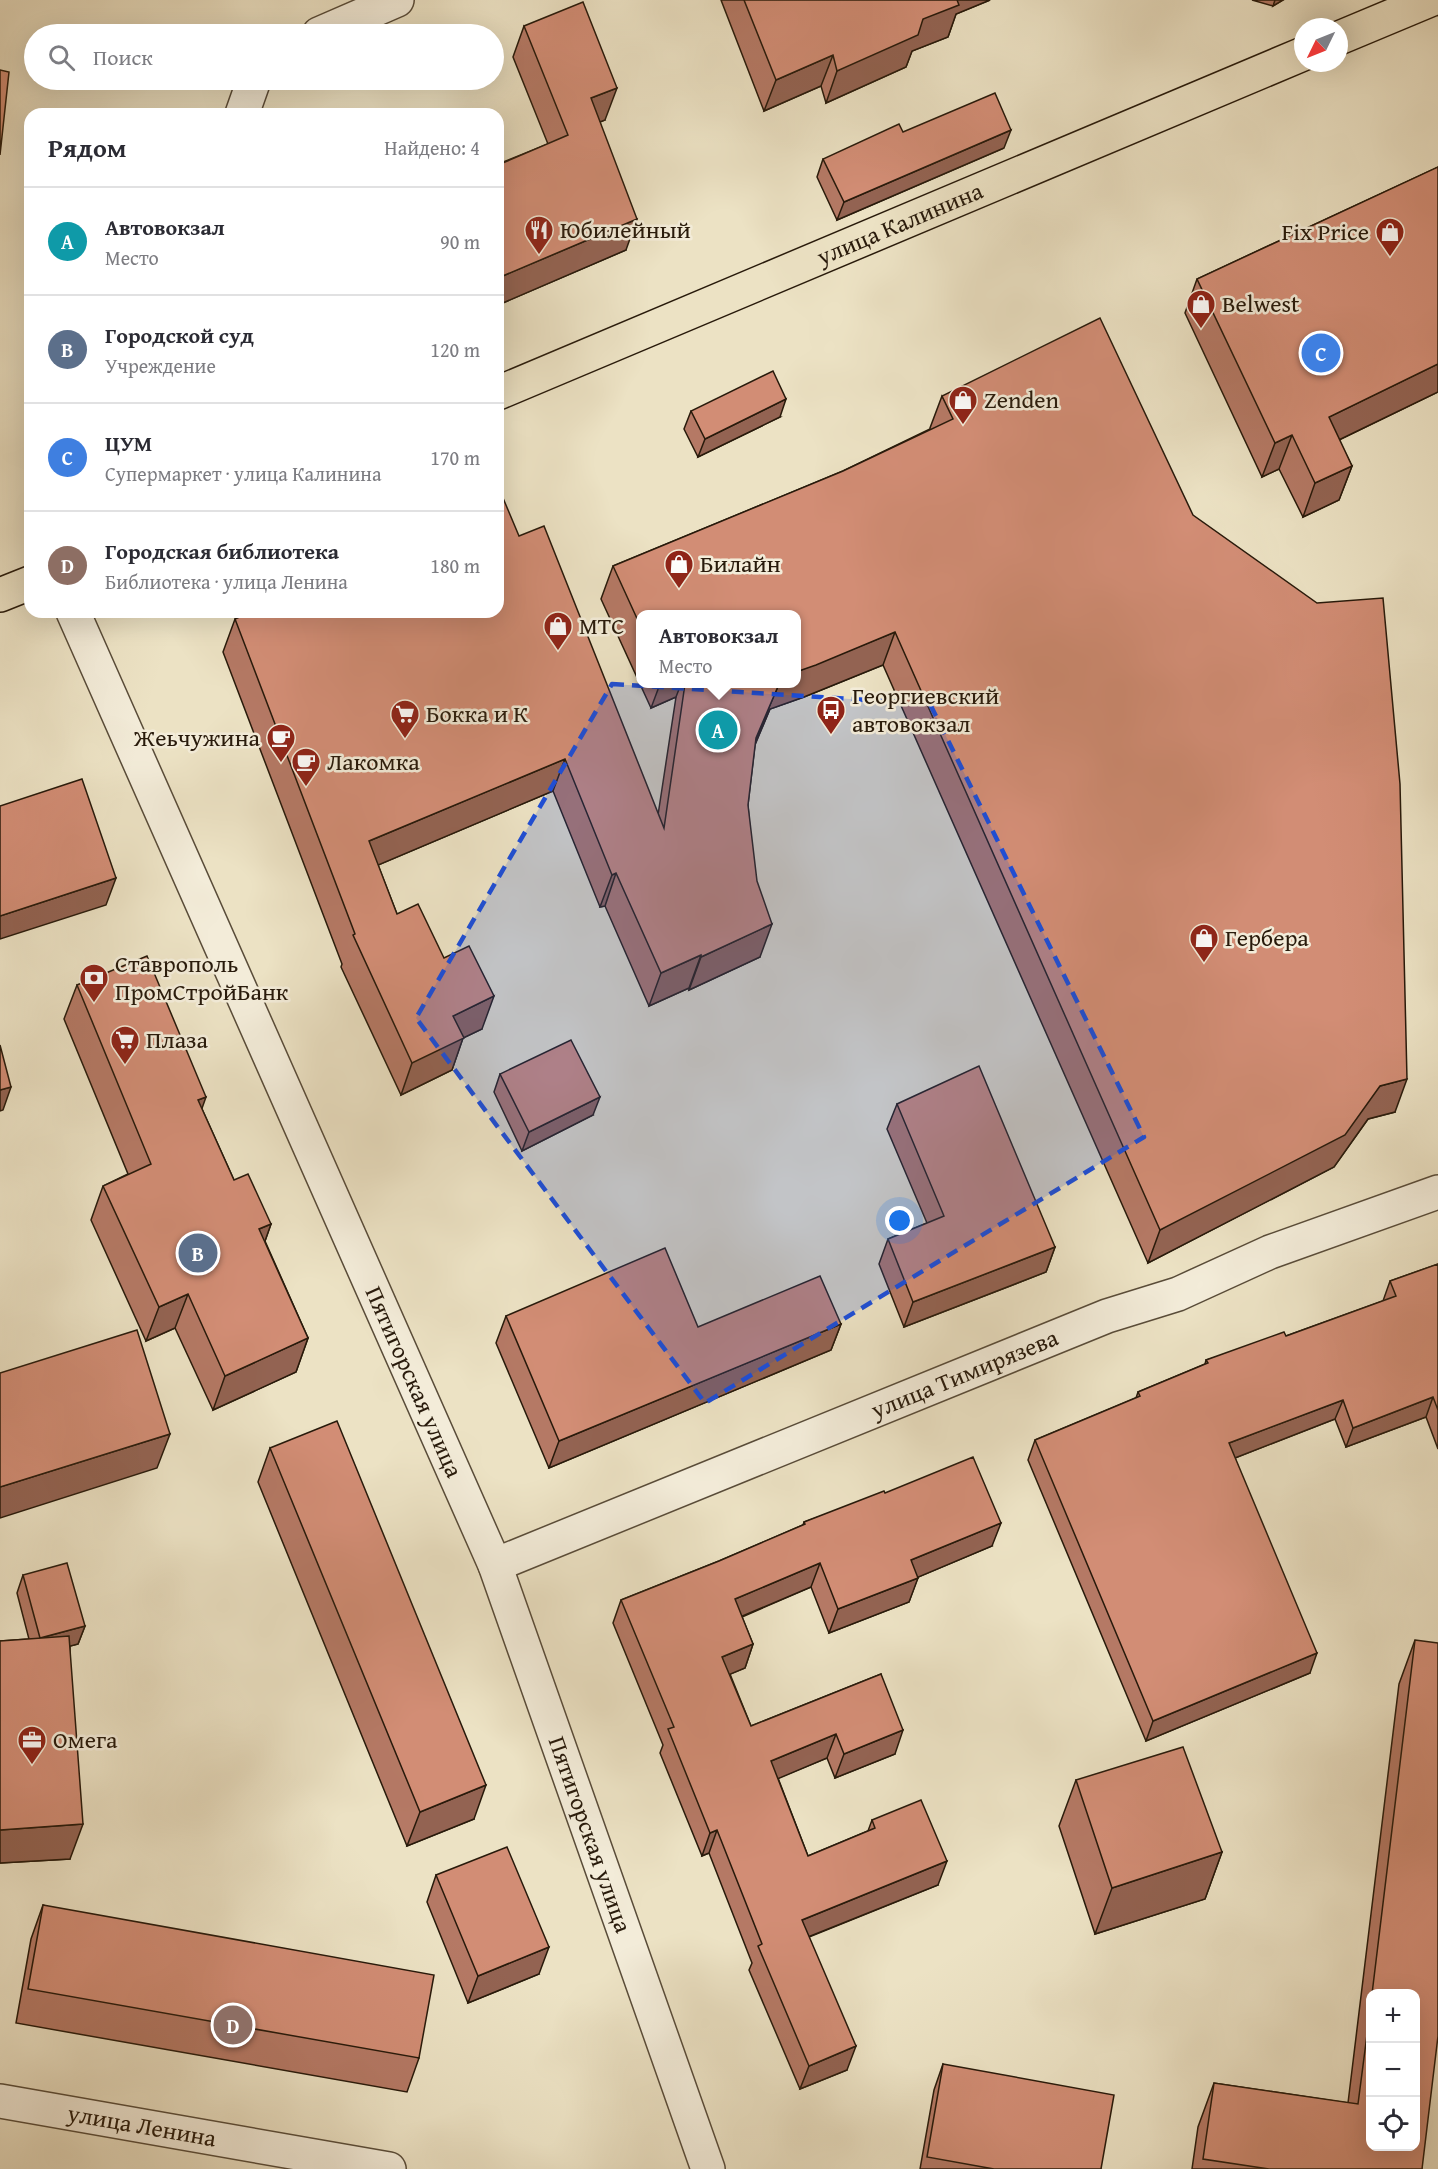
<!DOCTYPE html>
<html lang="ru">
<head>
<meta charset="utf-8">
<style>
	body { margin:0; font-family:"Gentium Book Plus",serif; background:#f7f7f7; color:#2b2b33 }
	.controls { position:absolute; right:18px; bottom:18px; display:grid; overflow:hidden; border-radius:12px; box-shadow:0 6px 24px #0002 }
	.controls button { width:54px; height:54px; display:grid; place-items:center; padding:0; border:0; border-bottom:2px solid #e1e1e2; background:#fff; color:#2b2b33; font:30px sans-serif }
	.compass { position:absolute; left:1294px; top:18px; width:54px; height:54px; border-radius:50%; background:#fff; box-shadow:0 6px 24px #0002; rotate:227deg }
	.you { position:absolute; left:900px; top:1221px; width:21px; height:21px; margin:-15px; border:4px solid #fff; border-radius:50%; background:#1a73e8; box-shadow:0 0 0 9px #1a73e833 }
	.badge { display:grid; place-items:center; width:39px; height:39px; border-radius:50%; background:#8f2418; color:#fff; font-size:20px; font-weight:700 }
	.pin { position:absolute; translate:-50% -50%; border:3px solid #fff; box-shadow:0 2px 6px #0006 }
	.popup { position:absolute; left:636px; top:610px; width:165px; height:78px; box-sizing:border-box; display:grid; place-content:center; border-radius:12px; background:#fff; filter:drop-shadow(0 2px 4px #0005); font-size:20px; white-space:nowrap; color:#7c7c81 }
	.popup b { font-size:22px; color:#2b2b33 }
	.popup::after { content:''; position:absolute; left:50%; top:100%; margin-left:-12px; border:12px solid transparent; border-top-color:#fff }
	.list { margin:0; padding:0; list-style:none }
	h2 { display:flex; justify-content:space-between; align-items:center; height:78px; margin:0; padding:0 24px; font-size:26px }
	h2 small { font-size:20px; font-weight:400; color:#7c7c81 }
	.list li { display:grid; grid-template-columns:39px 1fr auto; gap:18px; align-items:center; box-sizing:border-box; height:108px; padding:0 24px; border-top:2px solid #e1e1e2 }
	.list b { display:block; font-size:22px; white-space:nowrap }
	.list p { margin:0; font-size:20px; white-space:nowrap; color:#7c7c81 }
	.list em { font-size:20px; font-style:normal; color:#7c7c81 }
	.icon { flex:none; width:33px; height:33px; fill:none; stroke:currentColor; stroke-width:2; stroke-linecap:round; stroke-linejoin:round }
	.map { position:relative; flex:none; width:1438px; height:2169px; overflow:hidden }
	.search { position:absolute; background:#fff; box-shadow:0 6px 24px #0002; left:24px; top:24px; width:480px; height:66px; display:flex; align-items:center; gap:15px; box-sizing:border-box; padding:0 21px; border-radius:33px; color:#7c7c81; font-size:22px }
	.panel { position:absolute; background:#fff; box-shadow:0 6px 24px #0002; left:24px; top:108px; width:480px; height:510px; border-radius:18px }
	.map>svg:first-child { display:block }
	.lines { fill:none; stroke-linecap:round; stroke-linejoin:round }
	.minor-casing { stroke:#594c39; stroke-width:36 }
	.major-casing { stroke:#281a0b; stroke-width:36 }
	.minor { stroke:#f3ecd9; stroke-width:33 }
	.major { stroke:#ece2c4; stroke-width:33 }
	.wall { fill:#b57965; stroke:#281a0b; stroke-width:1.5; fill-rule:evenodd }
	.shaded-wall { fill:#936352; stroke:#281a0b; stroke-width:1.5 }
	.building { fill:#d28d75; stroke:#281a0b; stroke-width:1.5 }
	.marked { fill:#1d4ed8; fill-opacity:0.2; stroke:#1d4ed8; stroke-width:4.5; stroke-dasharray:12 8; stroke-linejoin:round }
	.labels { text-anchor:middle; stroke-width:5; stroke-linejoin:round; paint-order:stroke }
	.street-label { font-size:24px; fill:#281a0b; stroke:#f3ecd9 }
	.poi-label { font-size:24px; fill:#281a0b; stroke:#f3ecd9; text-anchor:start }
</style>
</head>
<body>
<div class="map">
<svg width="1438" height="2169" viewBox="0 0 1438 2169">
	<rect width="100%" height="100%" fill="#ece2c4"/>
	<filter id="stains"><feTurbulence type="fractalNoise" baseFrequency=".00333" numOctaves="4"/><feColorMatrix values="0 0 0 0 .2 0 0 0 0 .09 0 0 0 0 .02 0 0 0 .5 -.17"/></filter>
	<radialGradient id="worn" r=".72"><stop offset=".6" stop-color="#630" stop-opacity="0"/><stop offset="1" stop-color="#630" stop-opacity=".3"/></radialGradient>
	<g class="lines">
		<!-- minor casing -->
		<g class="minor-casing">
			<g id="minor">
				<polyline points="319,34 397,0"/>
				<polyline points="242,114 254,80"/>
				<path id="s1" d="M 73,612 L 495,1565 L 708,2169"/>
				<path id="s2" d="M 495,1565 L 1107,1316 L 1178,1294 L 1270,1252 L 1438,1192"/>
				<path id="s3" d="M 0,2101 L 389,2169"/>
			</g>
		</g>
		<!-- major casing -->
		<g class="major-casing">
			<g id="major">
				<polyline points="1339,38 1430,0"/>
				<path id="s4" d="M 498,393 L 1303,54"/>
				<polyline points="0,595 30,583"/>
			</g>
		</g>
		<!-- minor -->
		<use href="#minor" class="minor"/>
		<!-- major -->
		<use href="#major" class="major"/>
	</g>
	<!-- wall -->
	<g class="wall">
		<polygon points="721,0 990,0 956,14 948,37 912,51 906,67 826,103 821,86 764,111"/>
		<polygon points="1252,0 1283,0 1273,6"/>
		<polygon points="524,26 605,120 600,122 626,250 498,305 498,164 548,144 513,57"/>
		<polygon points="1004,148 837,220 817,177 823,159"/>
		<polygon points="1438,167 1438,392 1339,440 1352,466 1339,500 1303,517 1279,469 1262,477 1185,313 1197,279"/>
		<path d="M 942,396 L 1395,1112 L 1368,1119 L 1334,1167 L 1148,1263 L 883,665 L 804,697 L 770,709 L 755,745 L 748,805 L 760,957 L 689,990 L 689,988 L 649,1006 L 605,906 L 600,907 L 553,791 L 378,865 L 397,914 L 444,958 L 482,1029 L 463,1038 L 452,1070 L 401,1095 L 341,967 L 342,964 L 223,652 L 235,619 L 519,536 L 658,815 L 676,697 L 651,708 L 601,599 L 613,566 L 843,471 L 930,429 L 930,428 ZM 640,615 L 796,684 L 640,684 Z"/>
		<polygon points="691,411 780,417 698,457 684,429"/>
		<polygon points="77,985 202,1109 234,1180 271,1224 265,1241 308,1338 296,1372 213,1410 175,1328 146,1341 91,1220 103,1186 128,1174 64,1019"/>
		<polygon points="500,1074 593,1115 522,1151 494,1092"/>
		<polygon points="897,1104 1055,1247 1046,1272 904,1327 879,1264 888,1239 927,1223 887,1129"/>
		<polygon points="1438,1264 1438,1449 1426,1417 1346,1447 1335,1419 1235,1458 1310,1673 1146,1741 1028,1460 1035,1440 1136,1398 1138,1392 1205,1364 1206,1360 1286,1336 1383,1301 1390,1281"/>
		<polygon points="506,1316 698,1327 841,1324 831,1350 549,1468 496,1343"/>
		<polygon points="270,1448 474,1819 407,1846 258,1482"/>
		<polygon points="885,1493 992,1546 918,1577 909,1602 829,1633 811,1587 742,1617 753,1644 745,1668 730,1674 751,1726 881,1674 895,1754 835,1778 827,1758 778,1778 808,1856 868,1831 872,1820 938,1885 809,1937 847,2070 800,2089 749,1970 752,1963 709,1853 702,1856 660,1753 663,1745 613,1623 621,1600 719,1561 803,1525 804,1522"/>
		<polygon points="23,1575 85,1626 78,1644 70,1646 70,1859 0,1863 0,1641 29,1639 17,1593"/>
		<path d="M 1415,1640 L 1422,2169 L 1192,2169 L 1198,2127 L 1214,2083 L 1348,2103 L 1399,1684 ZM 1371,1994 L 1416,1994 L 1371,2146 Z"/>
		<polygon points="1076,1780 1222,1852 1205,1899 1095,1934 1059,1826"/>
		<polygon points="436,1875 539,1974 468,2003 427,1902"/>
		<polygon points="43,1905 419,2058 407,2092 16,2023 31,1939"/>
		<polygon points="943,2064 1101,2169 920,2169 934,2090"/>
	</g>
	<!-- shaded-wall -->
	<g class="shaded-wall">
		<polygon points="947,0 990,0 956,14 948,37 912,51 906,67 826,103 837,71 923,19"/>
		<polygon points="1275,0 1283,0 1273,6"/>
		<polygon points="833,55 821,86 764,111 776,80"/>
		<polygon points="617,88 605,120 580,130 591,98"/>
		<polygon points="1011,130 1004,148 837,220 844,202"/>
		<polygon points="637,219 626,250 498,305 498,278"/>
		<polygon points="1438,364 1438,392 1316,451 1329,417"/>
		<polygon points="786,399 780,417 698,457 705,439"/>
		<polygon points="1292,435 1279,469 1262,477 1275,443"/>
		<polygon points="1352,466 1339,500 1303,517 1315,483"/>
		<polygon points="895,632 883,665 804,697 770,709 744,770 756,738 779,684 796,684 796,672"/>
		<polygon points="660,684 681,684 676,697 651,708"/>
		<polygon points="565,759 553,791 357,874 369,841"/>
		<polygon points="616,873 605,906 600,907 612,875"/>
		<polygon points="116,878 106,905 0,939 0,916"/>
		<polygon points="772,924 760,957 689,990 701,957"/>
		<polygon points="701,955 689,988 649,1006 661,973"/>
		<polygon points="494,996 482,1029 463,1038 452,1070 401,1095 412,1063 453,1016"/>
		<polygon points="1407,1079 1395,1112 1368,1119 1334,1167 1148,1263 1160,1230 1380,1086"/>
		<polygon points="11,1087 3,1110 0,1111 0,1090"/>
		<polygon points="206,1097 194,1131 198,1100"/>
		<polygon points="600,1097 593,1115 522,1151 529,1132"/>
		<polygon points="271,1224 259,1258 259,1229"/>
		<polygon points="1055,1247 1046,1272 904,1327 913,1302"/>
		<polygon points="188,1294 175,1328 146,1341 159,1307"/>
		<polygon points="841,1324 831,1350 549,1468 559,1441"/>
		<polygon points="308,1338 296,1372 213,1410 225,1376"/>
		<polygon points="1433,1397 1426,1417 1346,1447 1353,1428"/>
		<polygon points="1343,1400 1335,1419 1222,1463 1229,1443"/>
		<polygon points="170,1434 157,1468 0,1518 0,1487"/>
		<polygon points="1001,1523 992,1546 902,1584 911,1560"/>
		<polygon points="820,1563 811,1587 726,1623 735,1599"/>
		<polygon points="918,1578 909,1602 829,1633 838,1609"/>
		<polygon points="85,1626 78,1644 34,1656 40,1638"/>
		<polygon points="753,1644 745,1668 714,1681 722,1657"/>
		<polygon points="1317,1653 1310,1673 1146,1741 1153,1721"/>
		<polygon points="903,1730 895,1754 835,1778 844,1754"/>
		<polygon points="836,1734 827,1758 763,1785 771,1761"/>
		<polygon points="486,1785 474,1819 407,1846 420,1812"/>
		<polygon points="83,1824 70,1859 0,1863 0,1830"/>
		<polygon points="717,1830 709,1853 702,1856 710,1833"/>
		<polygon points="1222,1852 1205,1899 1095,1934 1112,1888"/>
		<polygon points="947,1861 938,1885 793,1943 802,1920"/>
		<polygon points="549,1947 539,1974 468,2003 478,1976"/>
		<polygon points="856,2046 847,2070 800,2089 809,2066"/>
	</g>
	<!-- building -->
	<g class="building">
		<polygon points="744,0 957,0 959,5 923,19 918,35 837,71 833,55 776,80"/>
		<polygon points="583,2 617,88 591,98 637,219 498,278 498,165 568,135 524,26"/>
		<polygon points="0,70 9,72 0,155"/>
		<polygon points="995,93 1011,130 844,202 823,159 899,124 903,132"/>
		<polygon points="1438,167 1438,364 1329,417 1352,466 1315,483 1292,435 1275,443 1197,279"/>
		<polygon points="1100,318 1193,515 1317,603 1383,598 1400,784 1407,1079 1380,1086 1345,1135 1160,1230 895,632 816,665 796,672 796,615 640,615 640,625 613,566 843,471 953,419 942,396"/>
		<polygon points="773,371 786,399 705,439 691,411"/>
		<polygon points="503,498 519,536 544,526 664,828 685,684 779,684 756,738 748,805 757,881 772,924 701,957 701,955 661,973 616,873 612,875 565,759 369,841 397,914 418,904 444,958 469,946 494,996 453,1016 464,1038 412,1063 353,935 355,934 235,619 251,612 498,612 498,500"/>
		<polygon points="82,779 116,878 0,916 0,806"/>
		<polygon points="147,956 206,1097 198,1100 234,1180 248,1174 271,1224 259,1229 308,1338 225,1376 188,1294 159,1307 103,1186 151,1164 77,985"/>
		<polygon points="571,1040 600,1097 529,1132 500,1074"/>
		<polygon points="0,1045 11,1087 0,1090"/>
		<polygon points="979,1066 1055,1247 913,1302 888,1239 944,1216 897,1104"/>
		<polygon points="665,1248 698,1327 820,1276 841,1324 559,1441 506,1316"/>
		<polygon points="1438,1264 1438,1410 1433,1397 1353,1428 1343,1400 1229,1443 1317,1653 1153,1721 1035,1440 1140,1396 1138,1392 1208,1363 1206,1360 1284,1332 1286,1336 1396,1296 1390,1281"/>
		<polygon points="137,1330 170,1434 0,1487 0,1373"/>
		<polygon points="337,1421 486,1785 420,1812 270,1448"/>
		<polygon points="973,1457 1001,1523 911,1560 918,1578 838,1609 820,1563 735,1599 753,1644 722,1657 751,1726 881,1674 903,1730 844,1754 836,1734 771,1761 808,1856 875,1828 872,1820 921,1800 947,1861 802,1920 856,2046 809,2066 758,1946 762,1944 717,1830 710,1833 668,1729 674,1727 621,1600 719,1561 805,1524 804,1522 884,1491 885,1493"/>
		<polygon points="67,1563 85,1626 40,1638 23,1575"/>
		<polygon points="69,1636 83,1824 0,1830 0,1641"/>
		<polygon points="1415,1640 1438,1643 1438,2036 1422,2169 1269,2169 1203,2159 1214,2083 1358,2104 1371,2004 1371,2146 1416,2146 1416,1994 1372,1994"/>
		<polygon points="1183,1747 1222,1852 1112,1888 1076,1780"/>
		<polygon points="507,1847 549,1947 478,1976 436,1875"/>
		<polygon points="43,1905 434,1975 419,2058 28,1989"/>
		<polygon points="943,2064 1114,2095 1101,2169 994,2169 927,2157"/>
	</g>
	<!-- marked area -->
	<path class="marked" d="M 612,684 L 930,704 L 1144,1137 L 705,1403 L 416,1018 Z"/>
	<!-- icons -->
	<defs>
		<g id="restaurant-pin" transform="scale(1.5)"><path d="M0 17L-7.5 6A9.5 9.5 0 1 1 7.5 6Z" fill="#8f2418" stroke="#f3ecd9"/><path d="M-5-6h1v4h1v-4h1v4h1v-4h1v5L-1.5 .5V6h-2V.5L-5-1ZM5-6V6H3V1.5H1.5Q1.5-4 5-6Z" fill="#fff"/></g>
		<g id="shop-pin" transform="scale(1.5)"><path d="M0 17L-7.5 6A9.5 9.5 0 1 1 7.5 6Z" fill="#8f2418" stroke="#f3ecd9"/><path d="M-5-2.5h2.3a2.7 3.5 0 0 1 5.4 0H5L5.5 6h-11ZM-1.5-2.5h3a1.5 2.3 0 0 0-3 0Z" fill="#fff"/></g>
		<g id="bus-pin" transform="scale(1.5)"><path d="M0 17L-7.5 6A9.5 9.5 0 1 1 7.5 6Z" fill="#8f2418" stroke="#f3ecd9"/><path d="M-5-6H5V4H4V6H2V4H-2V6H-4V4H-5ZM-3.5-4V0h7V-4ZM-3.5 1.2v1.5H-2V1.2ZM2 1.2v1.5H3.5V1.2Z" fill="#fff"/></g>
		<g id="supermarket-pin" transform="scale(1.5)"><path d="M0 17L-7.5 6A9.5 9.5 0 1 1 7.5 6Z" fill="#8f2418" stroke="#f3ecd9"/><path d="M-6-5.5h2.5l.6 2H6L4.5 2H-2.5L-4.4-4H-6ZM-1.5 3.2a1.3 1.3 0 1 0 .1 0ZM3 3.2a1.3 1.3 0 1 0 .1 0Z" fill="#fff"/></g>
		<g id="cafe-pin" transform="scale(1.5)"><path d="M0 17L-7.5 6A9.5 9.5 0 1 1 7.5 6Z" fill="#8f2418" stroke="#f3ecd9"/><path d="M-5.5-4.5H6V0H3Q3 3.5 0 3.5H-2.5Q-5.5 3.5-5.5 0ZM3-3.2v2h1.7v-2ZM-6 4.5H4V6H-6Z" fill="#fff"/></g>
		<g id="bank-pin" transform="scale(1.5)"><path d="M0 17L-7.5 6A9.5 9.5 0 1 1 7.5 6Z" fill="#8f2418" stroke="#f3ecd9"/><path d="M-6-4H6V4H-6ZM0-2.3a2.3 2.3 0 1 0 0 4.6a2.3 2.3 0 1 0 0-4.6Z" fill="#fff"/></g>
		<g id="office-pin" transform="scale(1.5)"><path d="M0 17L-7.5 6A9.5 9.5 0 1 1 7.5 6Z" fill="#8f2418" stroke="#f3ecd9"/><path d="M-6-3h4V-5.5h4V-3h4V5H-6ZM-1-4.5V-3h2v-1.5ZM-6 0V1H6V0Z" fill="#fff"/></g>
	</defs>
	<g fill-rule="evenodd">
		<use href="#restaurant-pin" x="539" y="230"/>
		<use href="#shop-pin" x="1390" y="232"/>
		<use href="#shop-pin" x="1201" y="304"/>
		<use href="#shop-pin" x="963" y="400"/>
		<use href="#shop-pin" x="679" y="564"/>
		<use href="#shop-pin" x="558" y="626"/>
		<use href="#bus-pin" x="831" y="710"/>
		<use href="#supermarket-pin" x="405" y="714"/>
		<use href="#cafe-pin" x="281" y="738"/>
		<use href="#cafe-pin" x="306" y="762"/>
		<use href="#shop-pin" x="1204" y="938"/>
		<use href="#bank-pin" x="94" y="978"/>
		<use href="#supermarket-pin" x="125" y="1040"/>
		<use href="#office-pin" x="32" y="1740"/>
	</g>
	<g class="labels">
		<!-- street labels -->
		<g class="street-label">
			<text dy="8" stroke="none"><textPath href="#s4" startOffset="436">улица Калинина</textPath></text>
			<text dy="8" stroke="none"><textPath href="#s2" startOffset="507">улица Тимирязева</textPath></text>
			<text dy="8" stroke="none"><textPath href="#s1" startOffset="842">Пятигорская улица</textPath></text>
			<text dy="8" stroke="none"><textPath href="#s1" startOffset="1328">Пятигорская улица</textPath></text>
			<text dy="8" stroke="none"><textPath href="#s3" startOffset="144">улица Ленина</textPath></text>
		</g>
		<!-- poi labels -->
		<g class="poi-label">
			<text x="560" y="238">Юбилейный</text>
			<text x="1369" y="240" text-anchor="end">Fix Price</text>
			<text x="1222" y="312">Belwest</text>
			<text x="984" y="408">Zenden</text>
			<text x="700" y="572">Билайн</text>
			<text x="579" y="634">МТС</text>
			<text x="852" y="704">Георгиевский<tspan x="852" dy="28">автовокзал</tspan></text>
			<text x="426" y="722">Бокка и К</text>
			<text x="260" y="746" text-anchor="end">Жеьчужина</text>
			<text x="327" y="770">Лакомка</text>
			<text x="1225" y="946">Гербера</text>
			<text x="115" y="972">Ставрополь<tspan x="115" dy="28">ПромСтройБанк</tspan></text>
			<text x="146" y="1048">Плаза</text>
			<text x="53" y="1748">Омега</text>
		</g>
	</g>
	<rect width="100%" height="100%" filter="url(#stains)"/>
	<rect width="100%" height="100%" fill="url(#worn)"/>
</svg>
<div class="controls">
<button>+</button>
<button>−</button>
<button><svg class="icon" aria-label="locate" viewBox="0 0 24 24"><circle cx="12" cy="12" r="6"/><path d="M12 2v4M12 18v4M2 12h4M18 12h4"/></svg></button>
</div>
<svg class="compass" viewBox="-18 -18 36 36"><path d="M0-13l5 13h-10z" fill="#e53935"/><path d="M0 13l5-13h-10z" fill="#7c7c81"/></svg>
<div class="you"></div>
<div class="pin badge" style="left:718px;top:730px;background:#0f9aa8">A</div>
<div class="popup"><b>Автовокзал</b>Место</div>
<div class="pin badge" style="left:198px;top:1253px;background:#5c6f8a">B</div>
<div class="pin badge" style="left:1321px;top:353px;background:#3f7fe0">C</div>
<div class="pin badge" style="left:233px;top:2025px;background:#8d6e63">D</div>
<div class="search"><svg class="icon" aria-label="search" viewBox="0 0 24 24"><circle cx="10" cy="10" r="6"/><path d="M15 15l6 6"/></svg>Поиск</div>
<section class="panel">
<h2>Рядом<small>Найдено: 4</small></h2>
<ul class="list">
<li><span class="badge" style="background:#0f9aa8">A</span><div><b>Автовокзал</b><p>Место</p></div><em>90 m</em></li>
<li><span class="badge" style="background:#5c6f8a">B</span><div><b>Городской суд</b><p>Учреждение</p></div><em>120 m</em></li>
<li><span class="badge" style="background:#3f7fe0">C</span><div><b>ЦУМ</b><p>Супермаркет · улица Калинина</p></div><em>170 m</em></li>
<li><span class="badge" style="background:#8d6e63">D</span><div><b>Городская библиотека</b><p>Библиотека · улица Ленина</p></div><em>180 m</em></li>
</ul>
</section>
</div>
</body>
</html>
